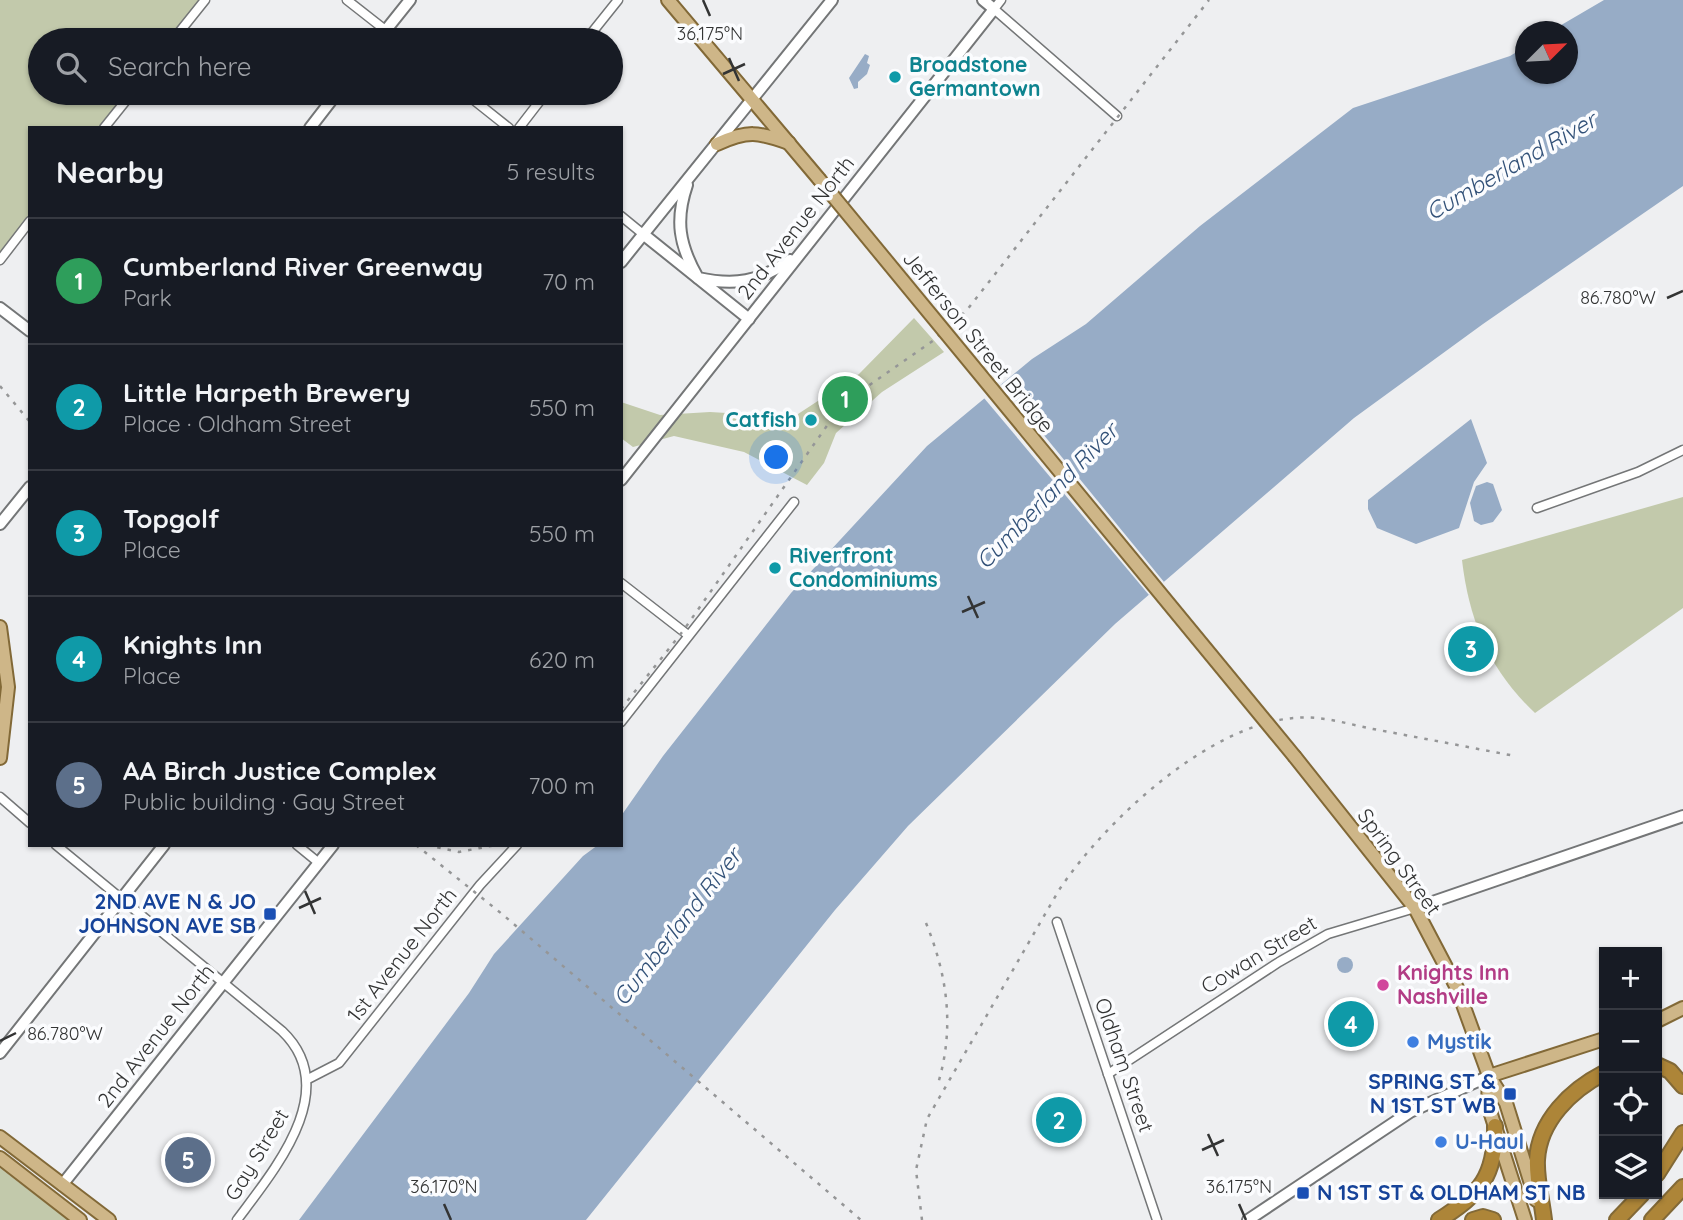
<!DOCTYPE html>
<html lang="en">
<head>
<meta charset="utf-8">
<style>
	body { margin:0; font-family:Quicksand,sans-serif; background:#242831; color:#f1f3f6 }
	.controls { position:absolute; right:21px; bottom:21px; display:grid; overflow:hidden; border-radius:0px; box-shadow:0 2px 5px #0004 }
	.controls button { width:63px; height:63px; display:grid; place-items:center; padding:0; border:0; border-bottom:2px solid #363941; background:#171b24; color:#f1f3f6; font:35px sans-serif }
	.compass { position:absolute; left:1515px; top:21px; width:63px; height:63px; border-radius:50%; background:#171b24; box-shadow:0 2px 5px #0004; rotate:66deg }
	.you { position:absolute; left:777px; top:458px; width:24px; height:24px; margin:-18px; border:5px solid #fff; border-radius:50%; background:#1a73e8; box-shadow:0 0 0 10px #1a73e833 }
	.badge { display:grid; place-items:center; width:46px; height:46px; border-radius:50%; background:#cb8bb0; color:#fff; font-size:23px; font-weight:700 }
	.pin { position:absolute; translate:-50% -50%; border:4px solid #fff; box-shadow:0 2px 7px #0006 }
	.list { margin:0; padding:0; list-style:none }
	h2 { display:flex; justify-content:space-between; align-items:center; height:91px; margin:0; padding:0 28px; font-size:30px }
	h2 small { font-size:23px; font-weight:400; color:#9ea1a6 }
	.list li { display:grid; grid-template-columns:46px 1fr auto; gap:21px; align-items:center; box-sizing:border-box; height:126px; padding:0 28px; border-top:2px solid #363941 }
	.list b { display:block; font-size:26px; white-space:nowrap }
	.list p { margin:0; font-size:23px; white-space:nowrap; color:#9ea1a6 }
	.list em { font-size:23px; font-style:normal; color:#9ea1a6 }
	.icon { flex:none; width:38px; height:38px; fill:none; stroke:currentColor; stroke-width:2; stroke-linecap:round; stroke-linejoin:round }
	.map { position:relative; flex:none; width:1683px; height:1220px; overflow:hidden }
	.search { position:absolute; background:#171b24; box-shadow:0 2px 5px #0004; left:28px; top:28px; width:595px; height:77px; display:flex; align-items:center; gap:18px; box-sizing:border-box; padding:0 24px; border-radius:38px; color:#9ea1a6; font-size:26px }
	.panel { position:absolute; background:#171b24; box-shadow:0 2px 5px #0004; left:28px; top:126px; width:595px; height:721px; border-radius:0px }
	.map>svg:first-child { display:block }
	.green { fill:#c2c9ab }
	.water { fill:#97acc6 }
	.pier { fill:#eeeff1 }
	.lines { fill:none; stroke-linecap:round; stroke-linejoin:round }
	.street-casing { stroke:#747677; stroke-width:11 }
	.secondary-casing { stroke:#747677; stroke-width:14 }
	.primary-casing { stroke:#826937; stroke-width:16 }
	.highway-casing { stroke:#826937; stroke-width:18 }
	.street { stroke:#fff; stroke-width:8 }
	.secondary { stroke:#fff; stroke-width:10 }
	.primary { stroke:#ceb688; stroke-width:12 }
	.highway { stroke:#ad8538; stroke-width:14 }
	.rail { stroke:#959697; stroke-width:2.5; stroke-dasharray:3.5 7; stroke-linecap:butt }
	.primary-bridge-casing { stroke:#826937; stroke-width:16; stroke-linecap:butt }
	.primary-bridge { stroke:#ceb688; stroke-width:12 }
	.ticks { fill:none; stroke:#333434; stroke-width:2.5 }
	.culture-dot { fill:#0f9aa8; stroke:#fbfcfe; stroke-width:2.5 }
	.transit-dot { fill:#1a4fb4; stroke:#fbfcfe; stroke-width:2.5 }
	.hotel-dot { fill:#d1479c; stroke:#fbfcfe; stroke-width:2.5 }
	.shop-dot { fill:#3f7fe0; stroke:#fbfcfe; stroke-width:2.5 }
	.labels { text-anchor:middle; stroke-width:7; stroke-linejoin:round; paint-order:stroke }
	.culture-label { font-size:21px; font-weight:bold; fill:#0d838f; stroke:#fbfcfe; text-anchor:start }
	.street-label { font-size:21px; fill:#333434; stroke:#fbfcfe }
	.transit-label { font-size:21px; font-weight:bold; fill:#164399; stroke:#fbfcfe; text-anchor:end }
	.hotel-label { font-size:21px; font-weight:bold; fill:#b23c85; stroke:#fbfcfe; text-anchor:start }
	.shop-label { font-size:21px; font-weight:bold; fill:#366cbe; stroke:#fbfcfe; text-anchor:start }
	.water-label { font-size:23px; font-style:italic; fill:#325178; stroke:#fbfcfe }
	.ticks-label { font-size:18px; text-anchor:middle; fill:#333434; stroke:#fbfcfe; stroke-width:7; stroke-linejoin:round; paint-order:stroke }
</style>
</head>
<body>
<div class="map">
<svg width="1683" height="1220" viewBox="0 0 1683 1220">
	<rect width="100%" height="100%" fill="#eeeff1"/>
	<!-- green -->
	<g class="green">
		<polygon points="0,0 205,0 173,40 40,40 40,93 132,93 104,128 30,128 30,221 0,260"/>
		<polygon points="914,318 944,352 882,392 836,433 824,463 807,485 744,452 674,436 633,447 621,438 621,402 660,415 710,412 775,416 798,414 859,374"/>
		<path d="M 1683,497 L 1683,608 L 1535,713 C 1490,671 1469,621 1462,560 Z"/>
		<polygon points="0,1168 68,1220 0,1220"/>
	</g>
	<!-- water -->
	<g class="water">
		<polygon points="1604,0 1683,0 1683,186 1483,324 1354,418 1115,624 908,826 835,910 586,1220 299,1220 469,993 494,954 583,856 598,845 621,845 621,816 663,756 791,593 927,446 1032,359 1086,324 1200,226 1353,108 1510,56 1525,47 1526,74 1568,74 1568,32 1551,31"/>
		<polygon points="865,54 869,56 867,63 870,65 867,74 858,82 858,88 854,89 849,78"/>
		<polygon points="1471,419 1487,463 1474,482 1459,528 1416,544 1377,528 1368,509 1368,500"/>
		<polygon points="1487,482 1493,484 1502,510 1493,522 1481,525 1474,521 1470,503 1476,486"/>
		<circle cx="1345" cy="965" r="8"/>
	</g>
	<!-- pier -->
	<polygon class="pier" points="1002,384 1164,582 1149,595 984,398"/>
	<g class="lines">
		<!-- street casing -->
		<g class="street-casing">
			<g id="street">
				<polyline points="347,0 398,40"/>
				<polyline points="1001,0 994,9 1117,116"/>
				<polyline points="173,40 205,0"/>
				<polyline points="586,40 618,0"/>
				<polyline points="465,93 509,128"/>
				<polyline points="104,128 132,93"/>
				<polyline points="519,128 546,93"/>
				<polyline points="621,216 643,234"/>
				<polyline points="0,260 30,221"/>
				<polyline points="1537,508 1638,472 1683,450"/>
				<polyline points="621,583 688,635"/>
				<polyline points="621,722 794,502"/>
				<polyline points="0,797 30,823"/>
				<path d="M 56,845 L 282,1031 C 343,1089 275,1169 237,1220"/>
				<polyline points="297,845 319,863"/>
				<polyline points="1057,922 1157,1220"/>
				<polyline points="1108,1074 1279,962 1328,934 1415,908"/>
				<polyline points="308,1079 339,1063 480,885 517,845"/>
			</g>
		</g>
		<!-- secondary casing -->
		<g class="secondary-casing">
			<g id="secondary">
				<polyline points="378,40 410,0"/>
				<polyline points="310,128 337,93"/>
				<path d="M 687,185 C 675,220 679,245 698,278 C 735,286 759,282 790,260"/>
				<polyline points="643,234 749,319"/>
				<polyline points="621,262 832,0"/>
				<polyline points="0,308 30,331"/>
				<polyline points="621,480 994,9 983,0"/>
				<polyline points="0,524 30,487"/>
				<polyline points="1415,908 1683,816"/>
				<polyline points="0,1053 164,845"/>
				<polyline points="62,1185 333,845"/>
				<polyline points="1248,1220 1410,1112 1489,1076"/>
			</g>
		</g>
		<!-- primary casing -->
		<g class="primary-casing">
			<g id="primary">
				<polyline points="668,0 819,179"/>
				<path d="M 717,144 C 748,130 758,132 789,143"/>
				<polyline points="0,627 8,687 0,758"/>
				<polyline points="1295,757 1415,908 1457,988 1489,1076 1506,1103 1536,1200"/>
				<polyline points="1657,1021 1683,1008"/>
				<polyline points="1489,1076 1488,1105 1525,1220"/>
				<polyline points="1489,1076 1604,1039"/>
				<polyline points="0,1137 109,1220"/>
				<polyline points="0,1158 80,1220"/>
			</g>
		</g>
		<!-- highway casing -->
		<g class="highway-casing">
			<g id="highway">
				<polyline points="1657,1065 1670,1071 1683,1086"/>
				<polyline points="1657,1174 1683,1133"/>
				<path d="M 1439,1220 C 1480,1194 1496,1176 1495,1126"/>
				<polyline points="1473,1220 1483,1217 1493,1220"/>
				<path d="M 1544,1220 C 1542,1201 1536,1179 1537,1160 C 1539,1121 1571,1090 1604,1073"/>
				<polyline points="1617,1220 1642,1194"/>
				<polyline points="1652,1220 1683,1187"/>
			</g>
		</g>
		<!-- street -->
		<use href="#street" class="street"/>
		<!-- secondary -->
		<use href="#secondary" class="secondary"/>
		<!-- primary -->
		<use href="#primary" class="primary"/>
		<!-- highway -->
		<use href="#highway" class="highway"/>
		<!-- rail -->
		<g class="rail">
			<polyline points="0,386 30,422"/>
			<polyline points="621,709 683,631 831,420 861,391 934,340 967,310 1209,0"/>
			<polyline points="416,845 502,914 861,1220"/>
			<polyline points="427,845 459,852 496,845"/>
			<path d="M 926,923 C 948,977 955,1030 937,1087"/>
			<path d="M 922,1220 L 916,1170 L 927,1119 L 1059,890 C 1105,821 1208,725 1294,718 C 1320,715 1348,724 1373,729 C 1421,738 1468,747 1515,756"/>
		</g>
		<!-- primary-bridge casing -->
		<g class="primary-bridge-casing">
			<polyline id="primary-bridge" points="819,179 1295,757"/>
		</g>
		<!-- primary-bridge -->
		<use href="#primary-bridge" class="primary-bridge"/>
	</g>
	<!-- ticks -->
	<path class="ticks" d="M 703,0 L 710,16M 729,58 L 739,81M 723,74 L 745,64M 1667,298 L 1683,291M 968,596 L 978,618M 962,612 L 985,602M 305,891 L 315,914M 299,908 L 321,898M 0,1041 L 16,1033M 1208,1134 L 1218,1156M 1202,1150 L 1224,1140M 444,1204 L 451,1220M 1239,1204 L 1246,1220"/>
	<!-- markers -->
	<g class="culture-dot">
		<circle cx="895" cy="77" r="7"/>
		<circle cx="811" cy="420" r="7"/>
		<circle cx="775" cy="568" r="7"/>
	</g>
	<g class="transit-dot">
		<rect x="263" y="907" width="14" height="14" rx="3.5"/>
		<rect x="1503" y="1087" width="14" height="14" rx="3.5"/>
		<rect x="1296" y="1186" width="14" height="14" rx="3.5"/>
	</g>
	<circle class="hotel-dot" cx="1383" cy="985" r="7"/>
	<g class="shop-dot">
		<circle cx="1413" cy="1042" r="7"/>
		<circle cx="1441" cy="1142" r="7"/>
	</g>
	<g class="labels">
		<!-- culture labels -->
		<g class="culture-label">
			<text x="909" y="72">Broadstone<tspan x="909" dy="24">Germantown</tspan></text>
			<text x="797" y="427" text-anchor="end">Catfish</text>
			<text x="789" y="563">Riverfront<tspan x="789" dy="24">Condominiums</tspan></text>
		</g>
		<!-- street labels -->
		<g class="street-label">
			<text transform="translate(796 228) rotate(-52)" y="7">2nd Avenue North</text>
			<text transform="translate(978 342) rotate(51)" y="7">Jefferson Street Bridge</text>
			<text transform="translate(1399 862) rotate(54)" y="7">Spring Street</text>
			<text transform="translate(402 955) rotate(-52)" y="7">1st Avenue North</text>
			<text transform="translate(1259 955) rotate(-31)" y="7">Cowan Street</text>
			<text transform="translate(156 1036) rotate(-52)" y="7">2nd Avenue North</text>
			<text transform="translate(1124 1065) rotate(71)" y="7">Oldham Street</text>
			<text transform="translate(257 1155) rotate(-59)" y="7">Gay Street</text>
		</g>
		<!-- transit labels -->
		<g class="transit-label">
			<text x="256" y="909">2ND AVE N &amp; JO<tspan x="256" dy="24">JOHNSON AVE SB</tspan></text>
			<text x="1496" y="1089">SPRING ST &amp;<tspan x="1496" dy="24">N 1ST ST WB</tspan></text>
			<text x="1317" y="1200" text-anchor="start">N 1ST ST &amp; OLDHAM ST NB</text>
		</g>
		<!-- hotel labels -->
		<g class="hotel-label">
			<text x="1397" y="980">Knights Inn<tspan x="1397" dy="24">Nashville</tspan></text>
		</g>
		<!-- shop labels -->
		<g class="shop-label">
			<text x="1427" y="1049">Mystik</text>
			<text x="1455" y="1149">U-Haul</text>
		</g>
		<!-- water labels -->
		<g class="water-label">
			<text transform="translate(1511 166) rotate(-30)" y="8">Cumberland River</text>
			<text transform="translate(1047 496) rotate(-46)" y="8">Cumberland River</text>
			<text transform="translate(677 927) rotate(-52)" y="8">Cumberland River</text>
		</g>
	</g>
	<g class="ticks-label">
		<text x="710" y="40">36.175°N</text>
		<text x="1618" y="304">86.780°W</text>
		<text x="65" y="1040">86.780°W</text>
		<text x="444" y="1193">36.170°N</text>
		<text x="1239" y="1193">36.175°N</text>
	</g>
</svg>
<div class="controls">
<button>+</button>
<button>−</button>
<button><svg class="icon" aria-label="locate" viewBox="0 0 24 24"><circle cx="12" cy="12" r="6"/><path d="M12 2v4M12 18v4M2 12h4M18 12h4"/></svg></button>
<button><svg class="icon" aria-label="layers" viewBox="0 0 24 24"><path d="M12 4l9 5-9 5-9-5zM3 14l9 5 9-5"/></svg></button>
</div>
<svg class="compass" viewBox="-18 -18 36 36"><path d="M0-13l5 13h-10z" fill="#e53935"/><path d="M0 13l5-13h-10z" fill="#9ea1a6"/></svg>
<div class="you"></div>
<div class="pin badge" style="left:845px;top:399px;background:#2e9e5b">1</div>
<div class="pin badge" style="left:1059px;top:1120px;background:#0f9aa8">2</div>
<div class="pin badge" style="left:1471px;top:649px;background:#0f9aa8">3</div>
<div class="pin badge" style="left:1351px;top:1024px;background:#0f9aa8">4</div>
<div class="pin badge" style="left:188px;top:1160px;background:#5c6f8a">5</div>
<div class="search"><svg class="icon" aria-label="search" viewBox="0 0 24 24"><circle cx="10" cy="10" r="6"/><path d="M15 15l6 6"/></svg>Search here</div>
<section class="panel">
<h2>Nearby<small>5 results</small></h2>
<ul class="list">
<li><span class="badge" style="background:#2e9e5b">1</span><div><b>Cumberland River Greenway</b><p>Park</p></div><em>70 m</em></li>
<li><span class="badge" style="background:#0f9aa8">2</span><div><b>Little Harpeth Brewery</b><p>Place · Oldham Street</p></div><em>550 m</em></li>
<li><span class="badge" style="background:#0f9aa8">3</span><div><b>Topgolf</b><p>Place</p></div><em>550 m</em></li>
<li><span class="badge" style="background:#0f9aa8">4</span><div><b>Knights Inn</b><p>Place</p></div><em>620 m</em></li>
<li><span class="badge" style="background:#5c6f8a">5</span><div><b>AA Birch Justice Complex</b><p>Public building · Gay Street</p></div><em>700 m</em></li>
</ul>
</section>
</div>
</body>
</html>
